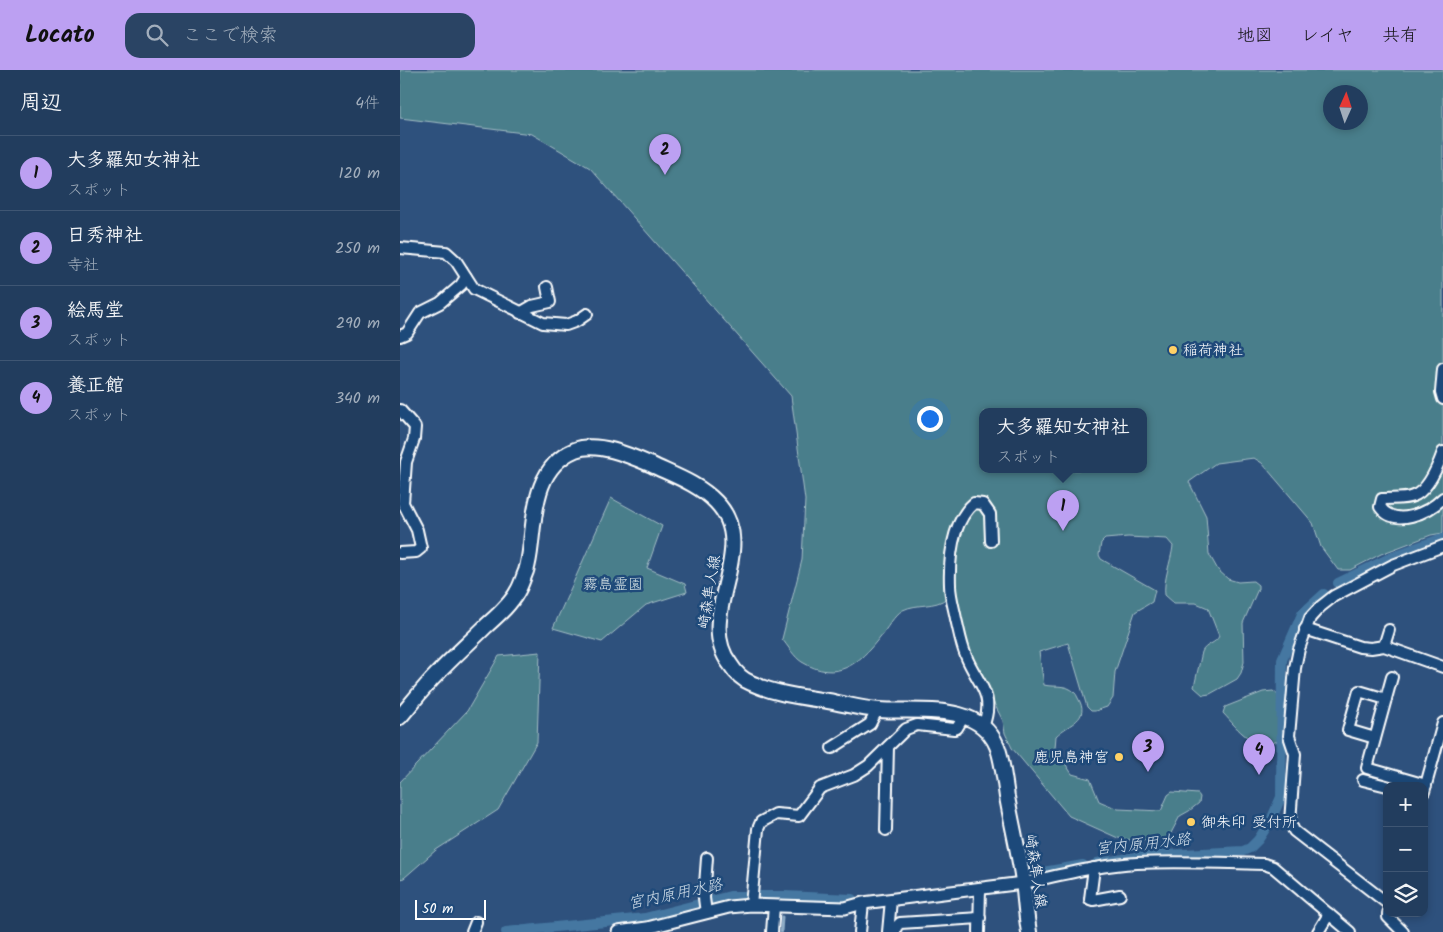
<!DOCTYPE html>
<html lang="ja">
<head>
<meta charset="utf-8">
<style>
	body { margin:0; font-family:Kalam,"Klee One",sans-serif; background:#2a4464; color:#f1f3f6 }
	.controls { position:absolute; right:15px; bottom:15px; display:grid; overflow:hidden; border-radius:10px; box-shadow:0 2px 8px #0003 }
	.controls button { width:45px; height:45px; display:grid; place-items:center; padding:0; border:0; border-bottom:1px solid #3f5673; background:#223d5e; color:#f1f3f6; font:25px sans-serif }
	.compass { position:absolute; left:923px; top:15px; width:45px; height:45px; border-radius:50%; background:#223d5e; box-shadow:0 2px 8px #0003; rotate:3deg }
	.scale { position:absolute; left:15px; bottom:12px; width:71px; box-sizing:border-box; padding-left:5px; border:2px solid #fff; border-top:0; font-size:14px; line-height:18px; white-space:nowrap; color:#fff; -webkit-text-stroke:4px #1f4a7a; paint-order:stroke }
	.you { position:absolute; left:529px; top:348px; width:18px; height:18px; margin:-12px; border:4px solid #fff; border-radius:50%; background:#1a73e8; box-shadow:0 0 0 8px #1a73e833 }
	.badge { display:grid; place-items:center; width:32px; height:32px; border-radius:50%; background:#bca0f2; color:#111; font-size:16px; font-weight:700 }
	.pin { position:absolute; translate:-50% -41px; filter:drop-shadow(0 1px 2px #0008) }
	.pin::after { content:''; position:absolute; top:26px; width:18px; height:15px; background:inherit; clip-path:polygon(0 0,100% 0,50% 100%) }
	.popup { position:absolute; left:579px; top:338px; width:168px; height:65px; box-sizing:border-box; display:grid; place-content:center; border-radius:10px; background:#223d5e; filter:drop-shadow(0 1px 4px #0005); font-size:16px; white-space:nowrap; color:#a2aebc }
	.popup b { font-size:19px; color:#f1f3f6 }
	.popup::after { content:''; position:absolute; left:50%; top:100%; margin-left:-10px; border:10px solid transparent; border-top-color:#223d5e }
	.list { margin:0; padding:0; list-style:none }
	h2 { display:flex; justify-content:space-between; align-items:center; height:65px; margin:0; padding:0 20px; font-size:21px }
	h2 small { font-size:16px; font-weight:400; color:#a2aebc }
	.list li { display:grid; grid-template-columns:32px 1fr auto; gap:15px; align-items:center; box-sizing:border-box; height:75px; padding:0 20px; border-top:1px solid #3f5673 }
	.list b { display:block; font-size:19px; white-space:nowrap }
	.list p { margin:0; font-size:16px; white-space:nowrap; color:#a2aebc }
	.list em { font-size:16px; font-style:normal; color:#a2aebc }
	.icon { flex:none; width:28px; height:28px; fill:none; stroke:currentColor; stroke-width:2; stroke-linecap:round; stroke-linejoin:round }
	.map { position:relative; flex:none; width:1043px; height:862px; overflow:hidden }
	header { display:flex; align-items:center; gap:30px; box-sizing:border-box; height:70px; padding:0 25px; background:#bca0f2; color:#111 }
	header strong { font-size:24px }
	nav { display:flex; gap:28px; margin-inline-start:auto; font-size:18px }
	.search { width:350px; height:45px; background:#2a4464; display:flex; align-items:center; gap:12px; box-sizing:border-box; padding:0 18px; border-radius:15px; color:#a2aebc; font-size:19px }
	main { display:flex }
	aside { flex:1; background:#223d5e }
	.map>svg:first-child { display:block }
	.green { fill:#4a7e8b; stroke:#a4bec5; fill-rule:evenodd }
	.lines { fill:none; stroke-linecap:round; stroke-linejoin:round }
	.stream { stroke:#8fadc7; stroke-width:3 }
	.canal { stroke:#4477a1; stroke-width:10 }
	.minor-casing { stroke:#fff; stroke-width:14 }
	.tertiary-casing { stroke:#fff; stroke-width:15 }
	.secondary-casing { stroke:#fff; stroke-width:18 }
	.minor { stroke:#1f4a7a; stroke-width:10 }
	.tertiary { stroke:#1f4a7a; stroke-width:11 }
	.secondary { stroke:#1f4a7a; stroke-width:14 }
	.poi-dot { fill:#ffd166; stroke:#1f4a7a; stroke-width:2 }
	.labels { text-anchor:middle; stroke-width:5; stroke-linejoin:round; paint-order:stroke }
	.poi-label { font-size:15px; fill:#fff; stroke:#1f4a7a; text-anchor:start }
	.park-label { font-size:15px; fill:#d2dfe2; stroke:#1f4a7a }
	.street-label { font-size:15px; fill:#fff; stroke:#1f4a7a }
	.water-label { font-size:16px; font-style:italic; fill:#d0dde8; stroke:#1f4a7a }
</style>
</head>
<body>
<header>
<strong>Locato</strong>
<div class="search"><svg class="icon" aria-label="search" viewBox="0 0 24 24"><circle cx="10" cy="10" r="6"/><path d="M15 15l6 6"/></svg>ここで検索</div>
<nav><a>地図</a><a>レイヤ</a><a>共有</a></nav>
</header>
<main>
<aside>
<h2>周辺<small>4件</small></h2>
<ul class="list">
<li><span class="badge">1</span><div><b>大多羅知女神社</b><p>スポット</p></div><em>120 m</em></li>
<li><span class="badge">2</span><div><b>日秀神社</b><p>寺社</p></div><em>250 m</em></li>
<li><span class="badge">3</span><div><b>絵馬堂</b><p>スポット</p></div><em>290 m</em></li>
<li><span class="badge">4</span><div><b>養正館</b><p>スポット</p></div><em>340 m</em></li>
</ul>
</aside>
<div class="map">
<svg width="1043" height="862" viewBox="0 0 1043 862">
	<rect width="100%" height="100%" fill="#2e517d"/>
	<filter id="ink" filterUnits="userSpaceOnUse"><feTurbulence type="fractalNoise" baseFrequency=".02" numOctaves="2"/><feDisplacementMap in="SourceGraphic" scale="10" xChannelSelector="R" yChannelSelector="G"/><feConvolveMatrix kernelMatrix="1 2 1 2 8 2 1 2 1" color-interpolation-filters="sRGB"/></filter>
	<g filter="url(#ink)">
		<!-- green -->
		<g class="green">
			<path d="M 0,0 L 1043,0 L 1043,463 L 1031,465 L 981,484 L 950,500 L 938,500 L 921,477 L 913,453 L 862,393 L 854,388 L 816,393 L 789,412 L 806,446 L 809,484 L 818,500 L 828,509 L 838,512 L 853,511 L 858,515 L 858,519 L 843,553 L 844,592 L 841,603 L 837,609 L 810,624 L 803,625 L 794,617 L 802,582 C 805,574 816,574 819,566 L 808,538 L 796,533 L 774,533 L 765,525 C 763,510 771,492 773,476 L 767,469 L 728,467 L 705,469 L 701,473 L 699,485 L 701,489 L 755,520 L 752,532 L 735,542 L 715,602 L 713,628 L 707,637 L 695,641 L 691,641 L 687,637 L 668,573 L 639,582 L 644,615 C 652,617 660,615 668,618 C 673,620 676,623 678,628 C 691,650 669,653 656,666 L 655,678 L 672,704 L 690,709 L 699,731 L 718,739 L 761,741 L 768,725 L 772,722 L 798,724 L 800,727 L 799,733 L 789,741 L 780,746 L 770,765 L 765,769 L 737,771 L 718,768 L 669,746 L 612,678 L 605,663 L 603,651 L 569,584 L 547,528 C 535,538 517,533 503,540 C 494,545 487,559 480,567 C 459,594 437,613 402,592 C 394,587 388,576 382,569 L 402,490 L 405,430 L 391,326 L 190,98 L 132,64 L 0,48 ZM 931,22 L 961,22 L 961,52 L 931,52 ZM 583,342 L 743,342 L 743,400 L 583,400 Z"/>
			<polygon points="211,428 262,456 247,498 285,514 287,522 246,535 202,572 153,558"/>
			<polygon points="140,582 137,672 98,740 36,780 4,808 0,809 0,712 67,641 99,586"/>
			<path d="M 873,621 L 879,626 L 878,671 C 853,681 839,660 823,643 L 825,637 L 863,622 Z"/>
		</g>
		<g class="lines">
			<!-- stream -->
			<g class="stream">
				<polyline points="384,829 384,826"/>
				<polyline points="381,862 382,847"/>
			</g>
			<!-- canal -->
			<g class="canal">
				<polyline points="938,513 994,486 1043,468"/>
				<polyline points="697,793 744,786 843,781 850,778 858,770 871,750 881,727 882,590 902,544 924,524"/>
				<polyline points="632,804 683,795"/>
				<polyline points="106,862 245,848 330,826 384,826 452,829"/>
			</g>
			<!-- minor casing -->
			<g class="minor-casing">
				<g id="minor">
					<polyline points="0,178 46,182 56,191 74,219 143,253 166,255 177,251 187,244"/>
					<polyline points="120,243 132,236 150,232 147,217"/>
					<polyline points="0,266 7,263 20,243 40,233 61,215 66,207"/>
					<polyline points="1043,299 1041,322 1043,329"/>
					<polyline points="0,340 15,357 14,369 6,392 3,433 17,460 21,478 16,482 0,483"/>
					<path d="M 1043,382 C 1038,396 1028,421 1013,426 C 1004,430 991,428 982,429 L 980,437 C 995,458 1028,443 1043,428"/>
					<polyline points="905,559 960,577 971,578 984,576 1043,597"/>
					<polyline points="984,576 989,560"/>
					<polyline points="992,607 967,698 1026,715"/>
					<path d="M 583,657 C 596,623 577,614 566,586 C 561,574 559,561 556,549 C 554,538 550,526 550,515 C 549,486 552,452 574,433 L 583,434 L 590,444 L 591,471"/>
					<polyline points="975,668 948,660 959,621 986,629"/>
					<polyline points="432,678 470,654 477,640"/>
					<polyline points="963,710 987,716"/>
					<polyline points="1024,722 1043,653"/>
					<polyline points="486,760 488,677"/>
					<polyline points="694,798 690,829 693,830 720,825"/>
					<path d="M 623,813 C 661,805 699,795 737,793 C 779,791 822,793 864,794 L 873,797 L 950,862"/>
					<polyline points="987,833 894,761 890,752 895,684 889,666 895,598 899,579 910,548 920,537 934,526 993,495 1043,476"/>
					<polyline points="351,835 358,759 361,752 376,744 399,746 420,718 454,705 468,696 506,659 517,655 554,659 557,658 564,646"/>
					<polyline points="306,843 304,828 307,788"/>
					<polyline points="988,843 988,847 1003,862"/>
					<polyline points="72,862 76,852"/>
					<polyline points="372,862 374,836"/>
					<polyline points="460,862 463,833"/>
					<polyline points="488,862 491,830"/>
					<polyline points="495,862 496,857 500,853 580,848"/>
					<polyline points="579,862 580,818"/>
					<polyline points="918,862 929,844"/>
				</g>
			</g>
			<!-- tertiary casing -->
			<g class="tertiary-casing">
				<polyline id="tertiary" points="218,862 247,858 329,837 351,835 445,838 463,833 623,813"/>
			</g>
			<!-- secondary casing -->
			<g class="secondary-casing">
				<path id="secondary" d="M 0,647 C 12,633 24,617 37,604 C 53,587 70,572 86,556 C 97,546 110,535 117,522 C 121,516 123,508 126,501 C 129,492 130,482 131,473 C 135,438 137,396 175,380 C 197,371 231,386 252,395 C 273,405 299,414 316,432 C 362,479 293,545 330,594 C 335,602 343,610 351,613 C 375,624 402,627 428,631 C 445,634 462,639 479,640 C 518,643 578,631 597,676 C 602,688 605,713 607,727 C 612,755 619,783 623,811 C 625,828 626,845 629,862"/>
			</g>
			<!-- minor -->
			<use href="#minor" class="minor"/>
			<!-- tertiary -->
			<use href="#tertiary" class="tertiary"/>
			<!-- secondary -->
			<use href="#secondary" class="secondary"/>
		</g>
	</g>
	<!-- markers -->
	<g class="poi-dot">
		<circle cx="773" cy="280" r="5"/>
		<circle cx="719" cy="687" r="5"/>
		<circle cx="791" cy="752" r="5"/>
	</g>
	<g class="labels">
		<!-- poi labels -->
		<g class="poi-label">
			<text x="783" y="285">稲荷神社</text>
			<text x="709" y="692" text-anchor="end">鹿児島神宮</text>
			<text x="801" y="757">御朱印 受付所</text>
		</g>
		<!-- park labels -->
		<g class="park-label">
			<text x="213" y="519">霧島霊園</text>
		</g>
		<!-- street labels -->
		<g class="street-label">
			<text transform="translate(309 522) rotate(-81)" y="5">崎森隼人線</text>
			<text transform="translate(636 801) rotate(81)" y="5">崎森隼人線</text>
		</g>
		<!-- water labels -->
		<g class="water-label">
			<text transform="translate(743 773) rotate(-6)" y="6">宮内原用水路</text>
			<text transform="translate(275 823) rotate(-12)" y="6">宮内原用水路</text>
		</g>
	</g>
</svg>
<div class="controls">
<button>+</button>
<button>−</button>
<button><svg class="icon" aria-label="layers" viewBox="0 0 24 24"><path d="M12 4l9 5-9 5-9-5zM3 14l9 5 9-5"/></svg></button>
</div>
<svg class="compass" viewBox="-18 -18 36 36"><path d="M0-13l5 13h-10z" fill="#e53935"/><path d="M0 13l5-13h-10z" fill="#a2aebc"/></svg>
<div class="scale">50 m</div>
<div class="you"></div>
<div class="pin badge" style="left:663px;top:461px">1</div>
<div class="popup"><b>大多羅知女神社</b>スポット</div>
<div class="pin badge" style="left:265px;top:105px">2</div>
<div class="pin badge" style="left:748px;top:702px">3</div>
<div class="pin badge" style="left:859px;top:705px">4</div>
</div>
</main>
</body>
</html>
